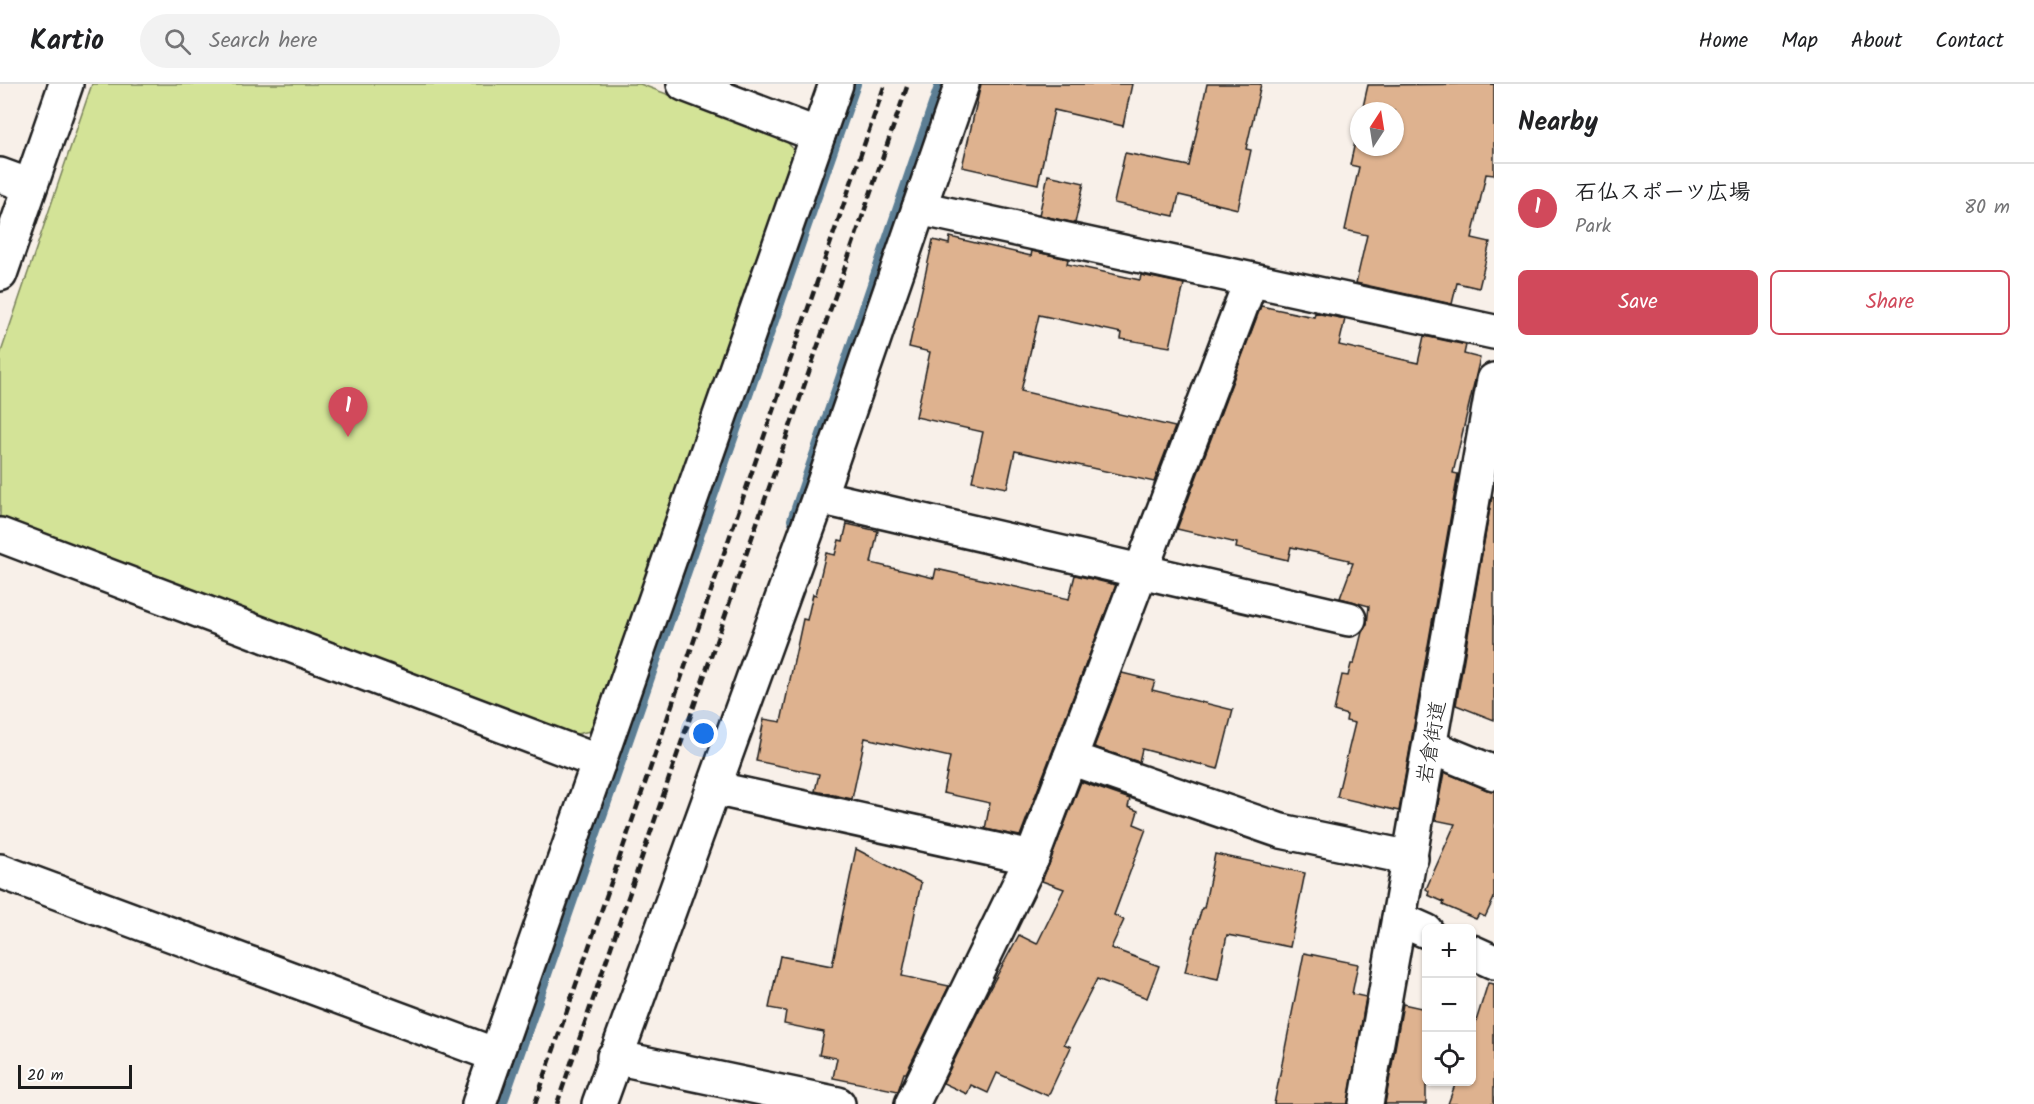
<!DOCTYPE html>
<html lang="en">
<head>
<meta charset="utf-8">
<style>
	body { margin:0; font-family:Kalam,"Klee One",sans-serif; background:#f2f2f2; color:#202124 }
	.controls { position:absolute; right:18px; bottom:18px; display:grid; overflow:hidden; border-radius:9px; box-shadow:0 2px 4px #0004 }
	.controls button { width:54px; height:54px; display:grid; place-items:center; padding:0; border:0; border-bottom:2px solid #e0e0e0; background:#fff; color:#202124; font:30px sans-serif }
	.compass { position:absolute; left:1350px; top:18px; width:54px; height:54px; border-radius:50%; background:#fff; box-shadow:0 2px 4px #0004; rotate:12deg }
	.scale { position:absolute; left:18px; bottom:15px; width:114px; box-sizing:border-box; padding-left:6px; border:3px solid #1c1c1c; border-top:0; font-size:16px; line-height:21px; white-space:nowrap; color:#1c1c1c; -webkit-text-stroke:4px #fff; paint-order:stroke }
	.you { position:absolute; left:704px; top:650px; width:21px; height:21px; margin:-15px; border:4px solid #fff; border-radius:50%; background:#1a73e8; box-shadow:0 0 0 9px #1a73e833 }
	.badge { display:grid; place-items:center; width:39px; height:39px; border-radius:50%; background:#d1495b; color:#fff; font-size:20px; font-weight:700 }
	.pin { position:absolute; translate:-50% -50px; filter:drop-shadow(0 2px 3px #0008) }
	.pin::after { content:''; position:absolute; top:32px; width:21px; height:18px; background:inherit; clip-path:polygon(0 0,100% 0,50% 100%) }
	.list { margin:0; padding:0; list-style:none }
	h2 { display:flex; justify-content:space-between; align-items:center; height:78px; margin:0; padding:0 24px; font-size:26px }
	h2 small { font-size:20px; font-weight:400; color:#757577 }
	.list li { display:grid; grid-template-columns:39px 1fr auto; gap:18px; align-items:center; box-sizing:border-box; height:90px; padding:0 24px; border-top:2px solid #e0e0e0 }
	.list b { display:block; font-size:22px; white-space:nowrap }
	.list p { margin:0; font-size:20px; white-space:nowrap; color:#757577 }
	.list em { font-size:20px; font-style:normal; color:#757577 }
	.actions { display:flex; gap:12px; padding:18px 24px }
	.actions a { flex:1; padding:14px 0; border:2px solid #d1495b; border-radius:9px; text-align:center; font-size:21px; color:#d1495b }
	.actions .main { background:#d1495b; color:#fff }
	.icon { flex:none; width:33px; height:33px; fill:none; stroke:currentColor; stroke-width:2; stroke-linecap:round; stroke-linejoin:round }
	.map { position:relative; flex:none; width:1494px; height:1020px; overflow:hidden }
	header { display:flex; align-items:center; gap:36px; box-sizing:border-box; height:84px; padding:0 30px; background:#fff; border-bottom:2px solid #e0e0e0 }
	header strong { font-size:28px }
	nav { display:flex; gap:33px; margin-inline-start:auto; font-size:21px }
	.search { width:420px; height:54px; background:#f2f2f2; display:flex; align-items:center; gap:15px; box-sizing:border-box; padding:0 21px; border-radius:33px; color:#757577; font-size:22px }
	main { display:flex }
	aside { flex:1; background:#fff }
	.map>svg:first-child { display:block }
	.green { fill:#d3e397; stroke:#78805a; stroke-width:1.5 }
	.lines { fill:none; stroke-linecap:round; stroke-linejoin:round }
	.stream { stroke:#5b7e94; stroke-width:12 }
	.building { fill:#deb28f; stroke:#1c1c1c; stroke-width:1.5 }
	.minor-casing { stroke:#1c1c1c; stroke-width:38 }
	.minor { stroke:#fff; stroke-width:33 }
	.rail { stroke:#1c1c1c; stroke-width:4.5; stroke-dasharray:9 4.5; stroke-linecap:butt }
	.labels { text-anchor:middle; stroke-width:5; stroke-linejoin:round; paint-order:stroke }
	.street-label { font-size:21px; fill:#1c1c1c; stroke:#fff }
</style>
</head>
<body>
<header>
<strong>Kartio</strong>
<div class="search"><svg class="icon" aria-label="search" viewBox="0 0 24 24"><circle cx="10" cy="10" r="6"/><path d="M15 15l6 6"/></svg>Search here</div>
<nav><a>Home</a><a>Map</a><a>About</a><a>Contact</a></nav>
</header>
<main>
<div class="map">
<svg width="1494" height="1020" viewBox="0 0 1494 1020">
	<rect width="100%" height="100%" fill="#f8f0e9"/>
	<filter id="ink" filterUnits="userSpaceOnUse"><feTurbulence type="fractalNoise" baseFrequency=".0167" numOctaves="2"/><feDisplacementMap in="SourceGraphic" scale="12" xChannelSelector="R" yChannelSelector="G"/><feConvolveMatrix kernelMatrix="1 2 1 2 8 2 1 2 1" color-interpolation-filters="sRGB"/></filter>
	<g filter="url(#ink)">
		<!-- green -->
		<polygon class="green" points="92,0 640,0 784,54 797,70 590,647 572,651 0,434 0,271"/>
		<g class="lines">
			<!-- stream -->
			<g class="stream">
				<polyline points="793,436 941,0"/>
				<polyline points="501,1020 855,0"/>
			</g>
		</g>
		<!-- building -->
		<g class="building">
			<polygon points="981,0 1132,0 1123,42 1054,26 1038,100 962,83"/>
			<polygon points="1207,0 1261,0 1246,65 1251,66 1238,125 1179,111 1174,132 1114,119 1125,69 1189,82"/>
			<polygon points="1494,0 1494,91 1486,90 1472,154 1490,158 1479,204 1457,199 1452,220 1356,199 1367,151 1345,146 1359,83 1350,81 1359,40 1359,63 1395,63 1395,27 1362,27 1368,1"/>
			<polygon points="1048,91 1084,99 1075,139 1039,131"/>
			<polygon points="950,153 1031,172 1032,167 1068,175 1067,180 1140,196 1141,191 1184,200 1170,263 1121,255 1122,249 1039,231 1021,307 1175,343 1154,398 1015,367 1007,404 972,397 983,348 916,333 930,268 909,263 933,156 949,160"/>
			<polygon points="1261,222 1314,233 1315,229 1345,235 1339,261 1418,279 1424,252 1466,261 1464,270 1480,274 1453,389 1458,390 1399,727 1337,713 1355,639 1346,637 1347,631 1334,627 1342,591 1348,592 1351,580 1354,580 1362,548 1367,540 1369,522 1340,514 1353,479 1348,478 1349,476 1291,463 1288,476 1236,464 1237,459 1177,445"/>
			<polygon points="1492,412 1494,413 1494,636 1456,621"/>
			<polygon points="847,440 878,447 871,479 934,494 936,485 1069,515 1075,491 1116,501 1020,752 985,745 990,719 943,709 950,673 865,654 852,715 815,707 819,690 756,677 764,635 781,638 803,535 807,536 813,510 816,511 826,469 835,471 839,456 843,457"/>
			<polygon points="1122,589 1155,597 1152,606 1233,626 1218,685 1142,665 1139,678 1094,663"/>
			<polygon points="1444,688 1487,706 1494,707 1494,814 1485,833 1479,830 1476,835 1443,821 1444,818 1428,811 1429,807 1426,805 1455,740 1435,736"/>
			<polygon points="1081,698 1130,715 1128,723 1138,727 1134,740 1146,745 1114,831 1124,836 1111,864 1159,882 1147,914 1097,895 1064,960 1071,963 1048,1012 997,989 988,1009 971,1001 967,1010 943,999 987,910 1019,851 1037,860 1064,805 1042,797"/>
			<polygon points="856,765 921,799 902,892 949,902 906,989 904,989 898,1007 833,994 837,974 819,971 824,948 784,940 786,927 769,924 780,872 832,882"/>
			<polygon points="1215,770 1305,789 1290,863 1227,851 1218,895 1185,888 1194,850 1202,824 1204,824"/>
			<polygon points="1304,869 1358,880 1352,910 1366,913 1348,1020 1274,1020"/>
			<polygon points="1488,899 1494,900 1494,1020 1448,1020 1456,998 1472,998 1472,950"/>
			<polygon points="1403,920 1426,925 1426,1020 1385,1020"/>
		</g>
		<g class="lines">
			<!-- minor casing -->
			<g class="minor-casing">
				<g id="minor">
					<polyline points="684,0 818,51"/>
					<polyline points="0,91 30,102"/>
					<polyline points="919,124 1494,248"/>
					<polyline points="0,190 66,0"/>
					<polyline points="819,413 1349,535"/>
					<polyline points="0,451 599,678"/>
					<polyline points="1431,663 1494,689"/>
					<polyline points="1070,674 1281,747 1411,774"/>
					<polyline points="713,704 1032,774"/>
					<polyline points="0,787 496,971"/>
					<polyline points="1399,835 1426,847"/>
					<polyline points="1472,868 1494,878"/>
					<polyline points="614,973 838,1020"/>
					<polyline points="479,1020 836,0"/>
					<polyline points="599,1020 819,413 962,0"/>
					<polyline points="912,1020 1032,774 1251,196"/>
					<polyline points="1366,1020 1494,296"/>
				</g>
			</g>
			<!-- minor -->
			<use href="#minor" class="minor"/>
			<!-- rail -->
			<g class="rail">
				<polyline points="535,1020 885,0"/>
				<polyline points="557,1020 908,0"/>
			</g>
		</g>
	</g>
	<g class="labels">
		<!-- street labels -->
		<g class="street-label">
			<text transform="translate(1431 658) rotate(-80)" y="7">岩倉街道</text>
		</g>
	</g>
</svg>
<div class="controls">
<button>+</button>
<button>−</button>
<button><svg class="icon" aria-label="locate" viewBox="0 0 24 24"><circle cx="12" cy="12" r="6"/><path d="M12 2v4M12 18v4M2 12h4M18 12h4"/></svg></button>
</div>
<svg class="compass" viewBox="-18 -18 36 36"><path d="M0-13l5 13h-10z" fill="#e53935"/><path d="M0 13l5-13h-10z" fill="#757577"/></svg>
<div class="scale">20 m</div>
<div class="you"></div>
<div class="pin badge" style="left:348px;top:353px">1</div>
</div>
<aside>
<h2>Nearby<small></small></h2>
<ul class="list">
<li><span class="badge">1</span><div><b>石仏スポーツ広場</b><p>Park</p></div><em>80 m</em></li>
</ul>
<div class="actions"><a class="main">Save</a><a>Share</a></div>
</aside>
</main>
</body>
</html>
